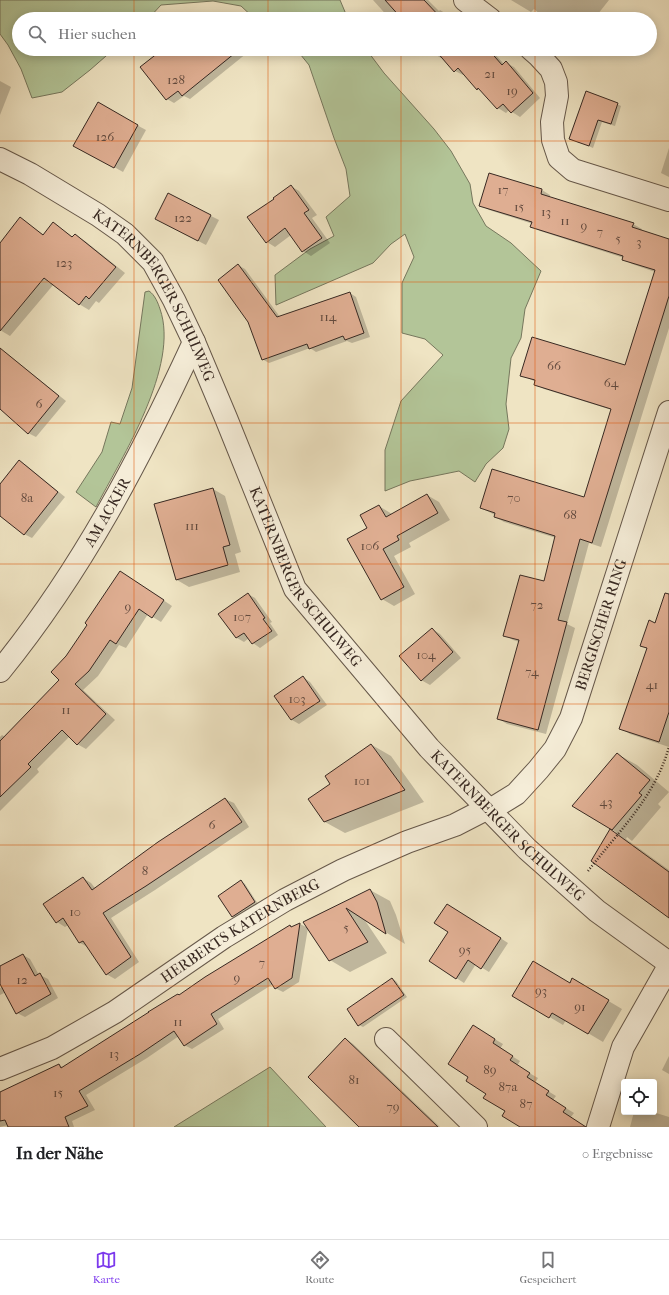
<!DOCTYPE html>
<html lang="de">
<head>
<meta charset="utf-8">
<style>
	body { margin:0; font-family:"IM FELL French Canon",serif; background:#f6f6f6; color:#202124 }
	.controls { position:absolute; right:12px; bottom:12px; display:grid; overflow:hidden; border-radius:4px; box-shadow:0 2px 10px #0003 }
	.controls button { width:36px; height:36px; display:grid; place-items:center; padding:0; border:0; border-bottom:1px solid #e0e0e0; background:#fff; color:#202124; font:20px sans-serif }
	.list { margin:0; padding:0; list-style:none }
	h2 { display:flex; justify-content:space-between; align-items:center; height:52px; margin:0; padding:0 16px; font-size:17px }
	h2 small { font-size:13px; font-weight:400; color:#757577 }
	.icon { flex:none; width:22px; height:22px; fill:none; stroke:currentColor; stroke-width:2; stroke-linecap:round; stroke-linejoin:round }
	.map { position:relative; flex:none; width:669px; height:1127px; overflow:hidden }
	.search { position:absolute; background:#fff; box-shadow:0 2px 10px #0003; left:12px; right:12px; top:12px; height:44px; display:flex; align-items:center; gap:10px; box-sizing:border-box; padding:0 14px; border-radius:22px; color:#757577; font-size:15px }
	.sheet { height:112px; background:#fff }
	nav { display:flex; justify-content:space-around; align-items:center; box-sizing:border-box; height:56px; border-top:1px solid #e0e0e0; background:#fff; font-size:11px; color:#757577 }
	nav a { display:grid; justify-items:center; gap:2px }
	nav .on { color:#7c3aed }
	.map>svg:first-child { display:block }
	.green { fill:#b3c598; stroke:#76775d }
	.shadow { fill:#0003 }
	.building { fill:#dfae92; stroke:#382922 }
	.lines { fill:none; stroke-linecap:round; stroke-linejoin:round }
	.minor-casing { stroke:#66584a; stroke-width:24 }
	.path { stroke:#382922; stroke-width:2.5; stroke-dasharray:1 2; stroke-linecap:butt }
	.minor { stroke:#f5edd8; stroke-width:22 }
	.grid { fill:none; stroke:#df570d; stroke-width:1; stroke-opacity:0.55 }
	.labels { text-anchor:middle; stroke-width:3; stroke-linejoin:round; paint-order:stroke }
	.number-label { font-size:13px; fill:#624a3e }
	.street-label { font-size:15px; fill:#382922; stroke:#f5edd8 }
</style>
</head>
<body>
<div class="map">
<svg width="669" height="1127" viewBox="0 0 669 1127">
	<rect width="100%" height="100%" fill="#efe4c3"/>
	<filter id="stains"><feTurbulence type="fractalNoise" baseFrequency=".005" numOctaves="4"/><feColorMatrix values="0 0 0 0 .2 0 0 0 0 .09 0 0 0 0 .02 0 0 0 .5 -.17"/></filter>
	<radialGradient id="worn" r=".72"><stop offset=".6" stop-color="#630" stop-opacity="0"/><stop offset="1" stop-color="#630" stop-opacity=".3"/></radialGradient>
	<!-- green -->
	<g class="green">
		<polygon points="0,0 340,0 348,19 255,19 241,6 213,1 161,5 148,19 19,19 19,49 114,49 90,70 62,92 32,98 21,69 8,45 0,34"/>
		<polygon points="296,49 366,49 384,73 434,129 451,151 470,184 473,203 486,226 511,243 541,271 525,309 521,338 511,358 506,404 509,429 503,448 486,464 475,482 459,471 410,481 385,491 385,450 401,401 443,355 425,339 402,333 402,283 414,257 405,234 391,244 373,263 276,305 275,275 310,249 334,236 326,217 350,196 346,169 334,138 309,65"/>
		<path d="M 149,291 C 155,295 158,303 160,309 C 180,366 122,457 96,507 L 76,492 L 102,452 L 111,422 L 120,424 L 132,388 L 145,292 Z"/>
		<polygon points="270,1067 326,1127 174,1127"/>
	</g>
	<!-- shadow -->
	<g class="shadow">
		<polygon points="373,0 428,0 439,11 440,10 448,15 451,19 390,19"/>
		<polygon points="511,0 609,0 594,19 546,19 534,9 531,12"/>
		<polygon points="165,49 252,49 190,99 184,96 174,103 167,99"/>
		<polygon points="429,49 490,49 504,64 506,63 514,67 540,98 520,117 509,110 506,113 498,108 465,74 463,75 455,71 443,57 441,58 433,53"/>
		<polygon points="0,81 11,87 0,115"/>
		<polygon points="98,104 146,130 123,172 75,145"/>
		<polygon points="617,104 621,106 615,126 602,122 593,148 570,138"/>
		<polygon points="669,148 669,177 661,173"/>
		<polygon points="291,186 299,191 317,215 312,218 330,243 311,256 303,251 291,235 275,247 267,242 275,200"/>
		<polygon points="542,190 550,195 550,198 633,224 642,229 641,231 669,240 669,328 601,547 589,543 567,624 575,628 546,734 507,724 499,719 519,642 513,640 505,635 544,583 556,538 504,522 495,517 495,515 481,508 585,498 612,410 544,389 535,384 536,382 521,375 625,366 655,272 632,264 623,259 624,258 540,231 532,226 533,224 489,210 480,205"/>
		<polygon points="211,216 219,220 206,245 156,219"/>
		<polygon points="20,219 44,235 53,224 73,237 75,235 85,241 125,273 99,303 96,301 89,310 79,304 54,284 10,336 0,330 0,245"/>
		<polygon points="238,265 245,269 280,317 350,293 356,297 370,337 352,343 347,341 316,352 310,348 269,363 262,359"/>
		<polygon points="0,348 66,401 36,437 28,433 0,377"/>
		<polygon points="20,461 27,466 65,497 32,538 24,534 0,514 0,485"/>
		<polygon points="213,489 225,496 241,552 235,554 240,572 189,587 177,580 155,505"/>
		<polygon points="427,495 439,502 450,520 409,543 411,547 394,556 415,594 394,606 382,599 369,528 379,506 392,514"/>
		<polygon points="129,577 172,606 161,622 148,614 126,648 119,645 98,676 83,690 115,720 86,749 77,744 70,736 37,769 39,772 0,811 0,737 2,735 5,737 61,680 67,657"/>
		<polygon points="248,594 255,598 272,622 270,623 278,635 260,648 253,643 249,638 244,642 237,638"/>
		<polygon points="432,629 440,634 461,658 430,685 421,680"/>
		<polygon points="669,629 669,747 630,734 620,728 648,649 641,646"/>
		<polygon points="303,677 310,682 327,705 299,724 292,720 276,696"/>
		<polygon points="372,745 391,756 424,802 345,833 325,822 310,799 331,784"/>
		<polygon points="617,754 637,765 669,792 658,804 661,807 632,841 627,837 626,839 669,870 669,917 615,833 616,832 573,806"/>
		<polygon points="225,799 234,803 249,827 155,890 111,918 139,962 115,979 106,974 88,947 80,943 68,925 65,927 57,922 83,878 91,883 95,888"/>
		<polygon points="241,881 245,884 258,904 237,918 233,916"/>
		<polygon points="370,890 390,901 396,915 405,944 364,919 387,953 350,972 330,960 305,922"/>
		<polygon points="455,909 508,943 489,972 476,964 464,983 430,961 449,931"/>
		<polygon points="300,924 308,928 299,982 283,992 275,988 273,984 218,1019 224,1029 192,1049 184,1045 179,1036 147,1058 86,1095 95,1110 72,1121 74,1127 9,1127 8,1125 0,1127 0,1093 59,1065 64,1068 290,926 293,928"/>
		<polygon points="23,955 30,959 39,975 40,975 48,979 58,998 25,1017 17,1013 6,992 0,995 0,988 6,985 5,983 0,986 0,967"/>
		<polygon points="392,979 396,981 407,997 363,1027 359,1025"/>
		<polygon points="573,980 622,1009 603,1042 566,1020 563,1025 514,996 570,984"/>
		<polygon points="481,1031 503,1044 500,1049 520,1061 517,1066 538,1078 535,1083 556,1096 553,1100 574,1113 571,1117 586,1127 522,1127 488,1093"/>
		<polygon points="346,1039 353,1044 440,1127 361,1127"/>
		<polygon points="669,1056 669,1074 662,1070"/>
		<polygon points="634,1112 653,1112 669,1117 669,1127 630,1127"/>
	</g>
	<!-- building -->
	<g class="building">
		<polygon points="385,0 424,0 442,19 402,19"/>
		<polygon points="163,49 240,49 182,96 178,91 166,100 140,67"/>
		<polygon points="428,49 488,49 502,65 506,61 533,93 511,113 503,104 497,109 478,88 477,90 458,68 454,72 436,51 433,54"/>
		<polygon points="586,91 618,103 611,124 598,120 589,146 569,139"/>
		<polygon points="98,102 138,125 114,168 73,146"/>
		<polygon points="489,173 542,189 541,194 634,223 632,227 669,239 669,296 592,543 580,539 558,620 567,622 538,730 497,719 519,640 503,636 520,575 544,581 555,536 494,517 495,513 480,508 492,469 584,497 611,409 534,385 535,380 520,376 532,337 625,365 655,270 622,260 623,256 530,227 532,222 479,206"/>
		<polygon points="291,185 309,210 304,213 322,238 302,252 285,228 266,243 247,217 274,199 273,198"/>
		<polygon points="168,193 211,215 198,241 155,219"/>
		<polygon points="20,217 43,235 53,222 72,237 75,234 116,267 89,299 86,296 79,305 44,278 0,331 0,243"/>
		<polygon points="238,264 277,317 350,292 364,333 345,340 343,336 309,349 307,344 262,360 248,322 218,280"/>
		<polygon points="0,348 59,396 28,434 0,409"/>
		<polygon points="19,460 58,492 24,535 0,516 0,484"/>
		<polygon points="213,488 230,545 223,547 228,565 176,580 154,504"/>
		<polygon points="427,494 438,513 397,536 399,540 383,549 404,587 381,600 347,539 367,528 360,515 379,505 386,517"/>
		<polygon points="120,571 164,600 152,618 139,609 116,644 110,640 89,671 75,684 106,714 77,745 62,730 28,764 31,767 0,797 0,741 59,680 51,672 66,656 87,625 85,623"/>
		<polygon points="248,593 265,618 263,619 272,631 252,644 244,633 236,638 218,614"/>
		<polygon points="665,593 669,594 669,712 659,742 619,729 647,648 640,646 649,620 655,623"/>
		<polygon points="432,628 453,652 421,681 399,656"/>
		<polygon points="303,676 320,701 291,720 274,696"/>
		<polygon points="371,744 405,790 324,822 308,799 330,784 325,776"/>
		<polygon points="617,753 650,780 639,793 642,795 612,830 572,806"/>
		<polygon points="225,798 242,822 146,886 103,913 131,957 106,975 83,941 79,943 63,918 56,923 43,904 83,877 92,890 158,842"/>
		<polygon points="610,829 669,872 669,918 591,861"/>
		<polygon points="241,880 255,902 232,917 218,896"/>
		<polygon points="370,889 377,902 386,934 346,908 368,942 329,961 303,922"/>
		<polygon points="447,904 501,938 481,969 468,960 456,979 429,961 448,932 434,923"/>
		<polygon points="300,923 292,978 275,989 268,978 211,1014 217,1024 184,1046 174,1031 140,1054 79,1091 88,1106 65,1117 69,1127 8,1127 5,1120 0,1121 0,1092 59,1064 61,1068 149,1012 148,1012 176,995 178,994 179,995 205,977 290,925 291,927"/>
		<polygon points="23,954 35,976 40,973 51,994 16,1014 0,984 0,966"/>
		<polygon points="533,961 570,983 572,978 609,1000 588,1034 552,1013 549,1018 512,996"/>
		<polygon points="392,978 404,995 358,1026 347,1009"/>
		<polygon points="473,1025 495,1039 493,1043 513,1056 510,1060 530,1073 527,1077 549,1091 546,1095 566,1108 563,1112 586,1127 520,1127 502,1116 505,1111 483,1098 486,1094 466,1081 468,1077 448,1064"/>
		<polygon points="345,1038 395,1086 438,1127 359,1127 308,1077"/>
	</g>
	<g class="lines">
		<!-- minor casing -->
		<g class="minor-casing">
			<g id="minor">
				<polyline points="465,0 490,19"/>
				<polyline points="531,49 539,56 551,69 556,82 557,96 552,122 553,140 559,158 573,170 669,200"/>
				<path id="s1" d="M 0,159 L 30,174 L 98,215 L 125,234 L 153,262 L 174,300 L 194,342 L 226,418 L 295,589 L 429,748 L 527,849 L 597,911 L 669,963"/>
				<path id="s2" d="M 0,671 C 82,570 140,459 194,342"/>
				<path id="s3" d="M 490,810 L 516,794 L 538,770 L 555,749 L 571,718 L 669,412"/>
				<polyline points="386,1039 476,1127"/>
				<path id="s4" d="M 0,1069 L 52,1048 L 115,1012 L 224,937 L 285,900 L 343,870 L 407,842 L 455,825 L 488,808"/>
				<polyline points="598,1127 623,1047 669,966"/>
			</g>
		</g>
		<!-- path -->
		<path class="path" d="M 588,871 C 619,831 655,797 669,747"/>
		<!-- minor -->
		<use href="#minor" class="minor"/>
	</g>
	<!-- grid -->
	<path class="grid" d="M 134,0 L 134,19M 268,0 L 268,19M 401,0 L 401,19M 535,0 L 535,19M 134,49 L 134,1127M 268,49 L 268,1127M 401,49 L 401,1127M 535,49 L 535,1127M 0,141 L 669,141M 0,282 L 669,282M 0,423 L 669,423M 0,564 L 669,564M 0,704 L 669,704M 0,845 L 669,845M 0,986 L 669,986"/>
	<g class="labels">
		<!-- number labels -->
		<g class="number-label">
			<text x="490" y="78">21</text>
			<text x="176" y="84">128</text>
			<text x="512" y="95">19</text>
			<text x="105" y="141">126</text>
			<text x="503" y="194">17</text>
			<text x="519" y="211">15</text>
			<text x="546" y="216">13</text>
			<text x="183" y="222">122</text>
			<text x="565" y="225">11</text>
			<text x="584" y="230">9</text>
			<text x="600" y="236">7</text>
			<text x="618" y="243">5</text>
			<text x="639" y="246">3</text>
			<text x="64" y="267">123</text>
			<text x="328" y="321">114</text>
			<text x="554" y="370">66</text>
			<text x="611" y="387">64</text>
			<text x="39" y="408">6</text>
			<text x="27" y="502">8a</text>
			<text x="514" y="502">70</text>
			<text x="570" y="519">68</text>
			<text x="192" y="530">111</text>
			<text x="370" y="550">106</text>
			<text x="537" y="609">72</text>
			<text x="128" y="611">9</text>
			<text x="242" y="621">107</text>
			<text x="426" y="659">104</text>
			<text x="532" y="676">74</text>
			<text x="652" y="689">41</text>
			<text x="297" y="703">103</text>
			<text x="66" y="714">11</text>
			<text x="362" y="785">101</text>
			<text x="606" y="806">43</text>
			<text x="212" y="829">6</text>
			<text x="145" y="875">8</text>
			<text x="75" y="916">10</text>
			<text x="346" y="932">5</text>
			<text x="465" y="954">95</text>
			<text x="262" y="967">7</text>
			<text x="237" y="982">9</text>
			<text x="22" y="984">12</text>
			<text x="541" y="995">93</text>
			<text x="580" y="1011">91</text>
			<text x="178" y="1026">11</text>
			<text x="114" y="1058">13</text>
			<text x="490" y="1074">89</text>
			<text x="354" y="1084">81</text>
			<text x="508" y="1091">87a</text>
			<text x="58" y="1097">15</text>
			<text x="526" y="1108">87</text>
			<text x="393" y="1111">79</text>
		</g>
		<!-- street labels -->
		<g class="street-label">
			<text dy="5" stroke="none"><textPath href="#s1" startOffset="213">KATERNBERGER SCHULWEG</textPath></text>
			<text dy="5" stroke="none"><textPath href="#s2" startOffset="192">AM ACKER</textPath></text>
			<text dy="5" stroke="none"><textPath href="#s1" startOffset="537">KATERNBERGER SCHULWEG</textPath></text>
			<text dy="5" stroke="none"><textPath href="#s3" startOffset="223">BERGISCHER RING</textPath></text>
			<text dy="5" stroke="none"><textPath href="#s1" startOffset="861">KATERNBERGER SCHULWEG</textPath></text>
			<text dy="5" stroke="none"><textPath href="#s4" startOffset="278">HERBERTS KATERNBERG</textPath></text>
		</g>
	</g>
	<rect width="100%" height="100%" filter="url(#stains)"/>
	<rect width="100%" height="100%" fill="url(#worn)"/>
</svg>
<div class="controls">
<button><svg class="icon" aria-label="locate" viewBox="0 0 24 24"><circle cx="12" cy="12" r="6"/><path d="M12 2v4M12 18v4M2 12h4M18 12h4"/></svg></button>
</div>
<div class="search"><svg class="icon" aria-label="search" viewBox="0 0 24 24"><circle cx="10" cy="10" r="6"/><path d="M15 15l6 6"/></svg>Hier suchen</div>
</div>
<section class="sheet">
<h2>In der Nähe<small>0 Ergebnisse</small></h2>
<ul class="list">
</ul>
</section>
<nav>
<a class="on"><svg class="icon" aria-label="map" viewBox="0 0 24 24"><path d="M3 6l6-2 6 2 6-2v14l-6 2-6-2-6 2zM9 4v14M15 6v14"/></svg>Karte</a>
<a><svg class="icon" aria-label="directions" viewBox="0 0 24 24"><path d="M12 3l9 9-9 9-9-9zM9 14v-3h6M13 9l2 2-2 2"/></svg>Route</a>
<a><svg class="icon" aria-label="saved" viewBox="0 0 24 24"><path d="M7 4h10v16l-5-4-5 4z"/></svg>Gespeichert</a>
</nav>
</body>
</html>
